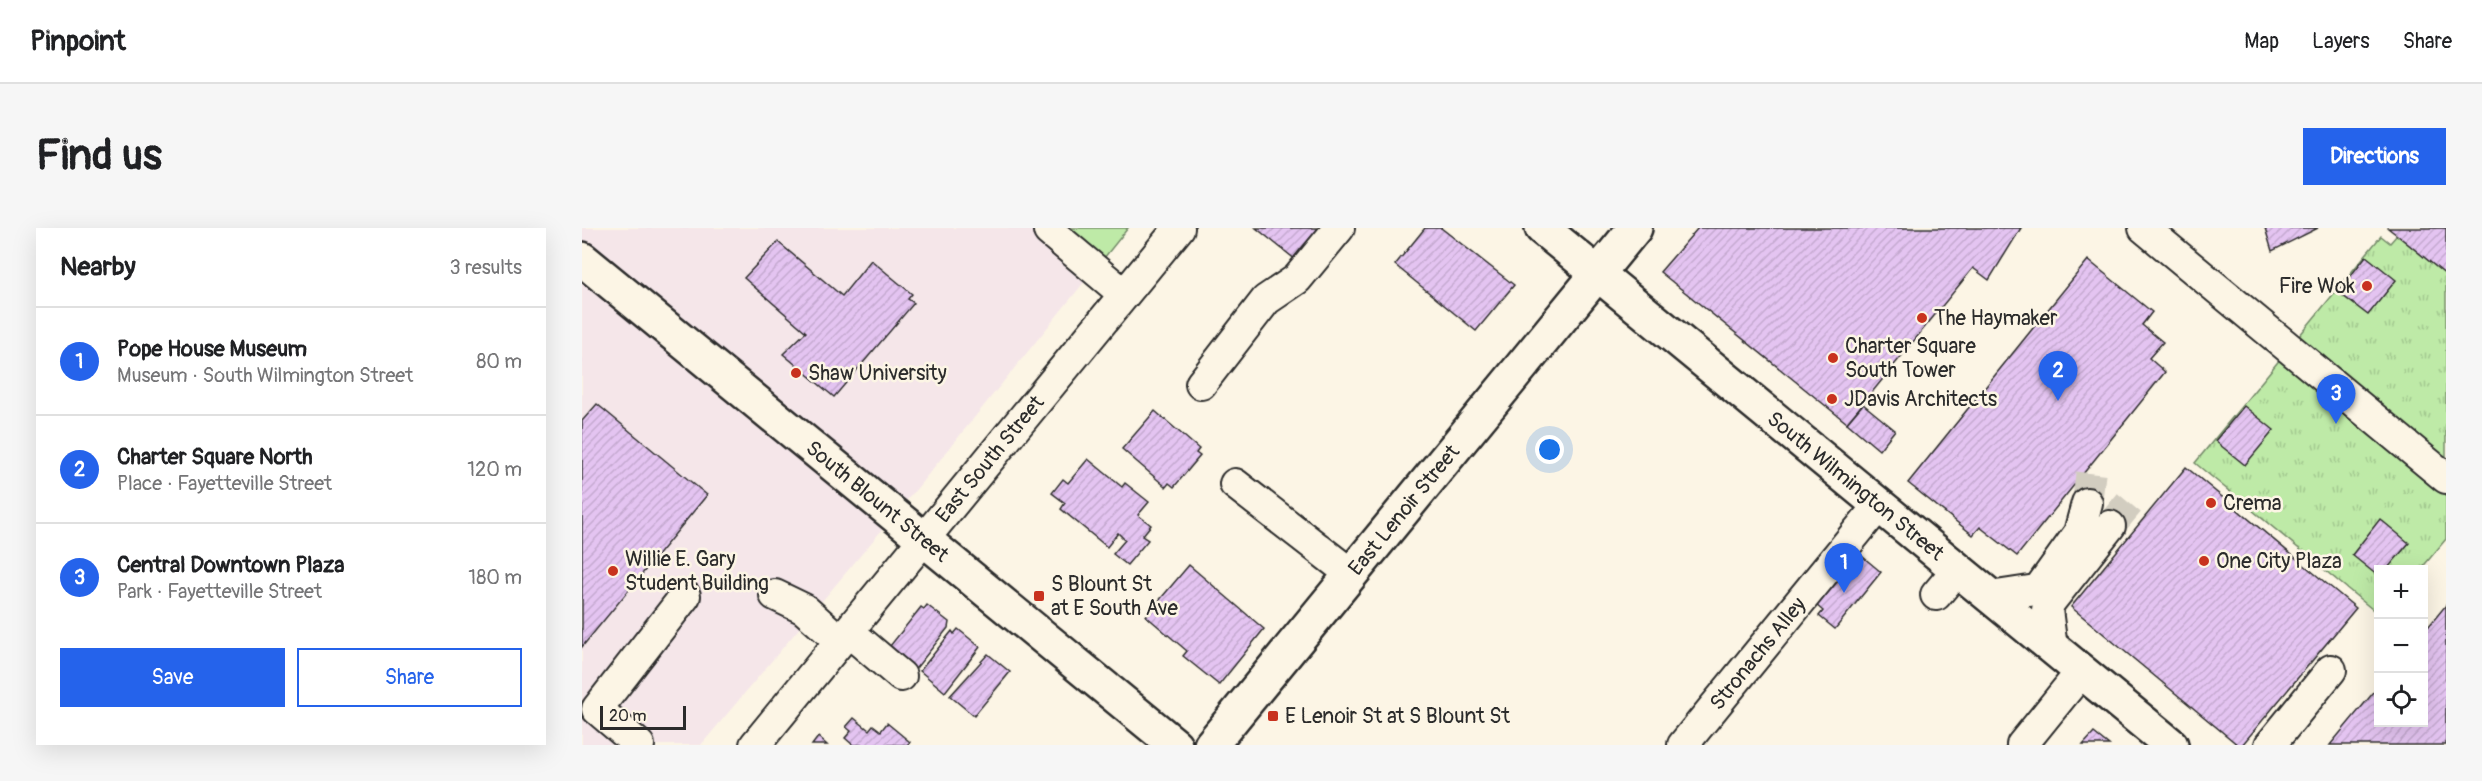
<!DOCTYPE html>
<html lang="en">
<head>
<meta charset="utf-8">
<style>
	body { margin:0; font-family:Pangolin,sans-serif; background:#f6f6f6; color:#202124 }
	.controls { position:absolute; right:18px; bottom:18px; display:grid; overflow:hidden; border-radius:0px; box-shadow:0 6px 24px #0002 }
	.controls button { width:54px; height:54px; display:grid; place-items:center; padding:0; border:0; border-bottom:2px solid #e0e0e0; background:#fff; color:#202124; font:30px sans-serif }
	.scale { position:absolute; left:18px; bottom:15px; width:86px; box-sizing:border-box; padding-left:6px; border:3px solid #2b2b2b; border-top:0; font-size:16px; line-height:21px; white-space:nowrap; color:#2b2b2b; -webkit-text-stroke:4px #fcf5e5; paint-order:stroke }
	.you { position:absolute; left:968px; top:222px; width:21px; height:21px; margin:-15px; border:4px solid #fff; border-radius:50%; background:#1a73e8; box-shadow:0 0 0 9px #1a73e833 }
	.badge { display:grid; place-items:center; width:39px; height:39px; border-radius:50%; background:#2563eb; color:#fff; font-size:20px; font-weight:700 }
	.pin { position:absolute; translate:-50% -50px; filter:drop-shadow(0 2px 3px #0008) }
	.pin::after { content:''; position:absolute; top:32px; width:21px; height:18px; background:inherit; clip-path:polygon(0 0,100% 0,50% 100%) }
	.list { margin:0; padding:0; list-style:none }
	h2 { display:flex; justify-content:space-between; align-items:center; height:78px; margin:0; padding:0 24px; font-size:26px }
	h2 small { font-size:20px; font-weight:400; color:#757577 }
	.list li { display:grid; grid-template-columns:39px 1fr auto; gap:18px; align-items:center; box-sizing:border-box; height:108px; padding:0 24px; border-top:2px solid #e0e0e0 }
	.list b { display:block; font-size:22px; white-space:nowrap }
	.list p { margin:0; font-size:20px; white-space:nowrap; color:#757577 }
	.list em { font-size:20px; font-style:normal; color:#757577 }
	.actions { display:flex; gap:12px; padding:18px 24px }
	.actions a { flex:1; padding:14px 0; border:2px solid #2563eb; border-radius:0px; text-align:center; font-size:21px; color:#2563eb }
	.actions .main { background:#2563eb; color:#fff }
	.icon { flex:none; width:33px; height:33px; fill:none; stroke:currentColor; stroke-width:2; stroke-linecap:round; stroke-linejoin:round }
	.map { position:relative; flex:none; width:1864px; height:517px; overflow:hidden; border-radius:0px }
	header { display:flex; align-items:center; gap:36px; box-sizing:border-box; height:84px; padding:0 30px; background:#fff; border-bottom:2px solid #e0e0e0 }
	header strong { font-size:28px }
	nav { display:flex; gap:33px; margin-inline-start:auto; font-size:21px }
	.intro { display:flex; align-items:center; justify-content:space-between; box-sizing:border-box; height:144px; padding:0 36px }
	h1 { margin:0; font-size:42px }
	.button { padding:15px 27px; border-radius:0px; background:#2563eb; color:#fff; font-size:21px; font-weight:700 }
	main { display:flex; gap:36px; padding:0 36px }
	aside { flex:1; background:#fff; border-radius:0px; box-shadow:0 6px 24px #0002 }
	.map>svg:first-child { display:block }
	.built { fill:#f5e6e9 }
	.grass { fill:#beeaa7; stroke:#748a69; stroke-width:1.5 }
	.park { fill:url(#park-tufts); stroke:#748a69; stroke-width:1.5 }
	.building { fill:url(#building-hatch); stroke:#2b2b2b; stroke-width:1.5 }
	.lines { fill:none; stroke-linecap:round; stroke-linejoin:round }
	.minor-tunnel { stroke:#d2cdc0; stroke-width:30; stroke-dasharray:30 15; stroke-linecap:butt }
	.minor-casing { stroke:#2b2b2b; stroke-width:34 }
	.major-casing { stroke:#2b2b2b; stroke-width:38 }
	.minor { stroke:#fcf5e5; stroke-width:30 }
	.major { stroke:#fcf5e5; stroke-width:33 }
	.poi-dot { fill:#c8321e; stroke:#fcf5e5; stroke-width:2 }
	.labels { text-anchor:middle; stroke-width:5; stroke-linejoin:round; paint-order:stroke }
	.poi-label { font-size:21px; fill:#2b2b2b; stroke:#fcf5e5; text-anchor:start }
	.street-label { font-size:21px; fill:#2b2b2b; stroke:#fcf5e5 }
</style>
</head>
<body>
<header>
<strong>Pinpoint</strong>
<nav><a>Map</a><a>Layers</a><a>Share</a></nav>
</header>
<div class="intro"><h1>Find us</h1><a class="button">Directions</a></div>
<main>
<aside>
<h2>Nearby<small>3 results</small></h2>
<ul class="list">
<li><span class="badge">1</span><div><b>Pope House Museum</b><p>Museum · South Wilmington Street</p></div><em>80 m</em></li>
<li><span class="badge">2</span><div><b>Charter Square North</b><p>Place · Fayetteville Street</p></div><em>120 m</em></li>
<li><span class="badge">3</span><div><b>Central Downtown Plaza</b><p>Park · Fayetteville Street</p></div><em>180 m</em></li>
</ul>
<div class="actions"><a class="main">Save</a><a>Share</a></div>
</aside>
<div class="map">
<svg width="1864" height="517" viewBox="0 0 1864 517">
	<defs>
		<pattern id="park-tufts" width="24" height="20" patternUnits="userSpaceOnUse" patternTransform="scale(1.5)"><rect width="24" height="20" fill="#beeaa7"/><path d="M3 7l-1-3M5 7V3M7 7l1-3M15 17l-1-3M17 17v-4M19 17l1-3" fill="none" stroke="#a3c990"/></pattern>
		<pattern id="building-hatch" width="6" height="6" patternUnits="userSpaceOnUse" patternTransform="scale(1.5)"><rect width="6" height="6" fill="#e4c4f1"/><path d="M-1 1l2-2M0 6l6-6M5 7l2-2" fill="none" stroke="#c4a9cf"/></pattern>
	</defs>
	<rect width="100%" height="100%" fill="#fcf5e5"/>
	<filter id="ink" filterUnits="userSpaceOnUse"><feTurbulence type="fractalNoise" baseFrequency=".0167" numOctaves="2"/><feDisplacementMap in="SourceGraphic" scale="12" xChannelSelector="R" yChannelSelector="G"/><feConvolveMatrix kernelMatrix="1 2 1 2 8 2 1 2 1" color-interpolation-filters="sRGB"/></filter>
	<g filter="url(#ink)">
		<!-- built -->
		<polygon class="built" points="0,0 546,0 336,259 119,517 0,517"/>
		<!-- grass -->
		<polygon class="grass" points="484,0 546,0 522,30"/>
		<!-- park -->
		<polygon class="park" points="1815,7 1864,47 1864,311 1839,341 1796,341 1796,386 1613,235 1799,8 1808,15"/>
		<!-- building -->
		<g class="building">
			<polygon points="674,0 748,0 719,36"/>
			<polygon points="843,0 859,0 932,57 894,103 813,37"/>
			<polygon points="1116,0 1439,0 1407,52 1391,40 1265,195 1078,44"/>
			<polygon points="1683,0 1736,0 1690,23"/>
			<polygon points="1806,0 1864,0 1864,47 1815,7"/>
			<polygon points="196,14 260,68 289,32 330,66 326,71 332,75 252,169 201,126 224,104 162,50"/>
			<polygon points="1784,28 1814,52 1786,87 1756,64"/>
			<polygon points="1506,32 1570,84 1560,97 1581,114 1567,130 1583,144 1435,328 1398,299 1391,307 1326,255"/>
			<polygon points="15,176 125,267 0,419 0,193"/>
			<polygon points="1281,176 1313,202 1297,222 1265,195"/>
			<polygon points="1662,178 1692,202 1663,237 1633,213"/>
			<polygon points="573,183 617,221 614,225 618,228 592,259 587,255 584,259 540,221"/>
			<polygon points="506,231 540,259 543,255 567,274 556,287 569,297 560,308 566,312 545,337 531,326 543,312 536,305 525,319 479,281 483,275 470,265 481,251 486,255"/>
			<polygon points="1604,239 1774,380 1660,517 1656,517 1489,379"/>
			<polygon points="1798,291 1827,315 1805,341 1796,341 1796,348 1770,327"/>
			<polygon points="1275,324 1299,344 1253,401 1237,388 1241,383 1233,376"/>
			<polygon points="607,337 682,401 637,457 601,428 605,423 564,388"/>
			<polygon points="345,377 367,394 366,400 331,444 304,423 339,379 342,381"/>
			<polygon points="1864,377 1864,517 1748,517 1796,459 1796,494 1842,494 1842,404"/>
			<polygon points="376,401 398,419 363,464 338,443 370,403 372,406"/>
			<polygon points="406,426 428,444 392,488 368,468"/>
			<polygon points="272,490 287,502 291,497 299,503 305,495 328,514 325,517 271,517 263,510 269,503 264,499"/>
			<polygon points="1512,505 1527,517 1501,517"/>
			<polygon points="236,509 245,517 230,517"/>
		</g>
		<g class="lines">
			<!-- minor-tunnel -->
			<g class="minor-tunnel">
				<polyline points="1505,275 1509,242"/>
				<polyline points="1528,298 1548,274"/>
			</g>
			<!-- minor casing -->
			<g class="minor-casing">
				<g id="minor">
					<polyline points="1562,0 1864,250"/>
					<polyline points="467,3 542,66"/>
					<polyline points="619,156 684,72 715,51 757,0"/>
					<polyline points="653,256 769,346"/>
					<polyline points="193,367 222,381 258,413"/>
					<polyline points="1354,367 1375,342"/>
					<polyline points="1408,369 1454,362 1459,358 1497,305 1505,275"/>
					<polyline points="266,403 319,448"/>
					<polyline points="1470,420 1465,382 1468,374 1528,298"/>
					<polyline points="57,517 15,481 103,368"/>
					<path id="s1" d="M 173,517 L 597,0"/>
					<path id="s2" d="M 1101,517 L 1297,277"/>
					<polyline points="1440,517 1499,444"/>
					<polyline points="1688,517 1749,442"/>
				</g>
			</g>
			<!-- major casing -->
			<g class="major-casing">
				<g id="major">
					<path id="s3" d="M 960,0 L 1589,517"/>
					<path id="s4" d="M 0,31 L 593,517"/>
					<path id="s5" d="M 629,517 L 1053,0"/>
				</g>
			</g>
			<!-- minor -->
			<use href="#minor" class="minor"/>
			<!-- major -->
			<use href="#major" class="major"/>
		</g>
	</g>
	<!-- markers -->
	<g class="poi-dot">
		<circle cx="1785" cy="58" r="6"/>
		<circle cx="1340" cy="90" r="6"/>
		<circle cx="1251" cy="130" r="6"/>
		<circle cx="214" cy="145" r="6"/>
		<circle cx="1250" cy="171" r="6"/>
		<circle cx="1629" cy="275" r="6"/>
		<circle cx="1622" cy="333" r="6"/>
		<circle cx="31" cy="343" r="6"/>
		<rect x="451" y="362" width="12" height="12" rx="3"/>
		<rect x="685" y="482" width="12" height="12" rx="3"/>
	</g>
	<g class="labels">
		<!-- poi labels -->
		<g class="poi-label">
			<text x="1773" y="65" text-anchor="end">Fire Wok</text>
			<text x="1352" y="97">The Haymaker</text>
			<text x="1263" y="125">Charter Square<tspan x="1263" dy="24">South Tower</tspan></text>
			<text x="226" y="152">Shaw University</text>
			<text x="1262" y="178">JDavis Architects</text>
			<text x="1641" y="282">Crema</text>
			<text x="43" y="338">Willie E. Gary<tspan x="43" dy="24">Student Building</tspan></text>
			<text x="1634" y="340">One City Plaza</text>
			<text x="469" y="363">S Blount St<tspan x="469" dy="24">at E South Ave</tspan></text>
			<text x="703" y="495">E Lenoir St at S Blount St</text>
		</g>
		<!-- street labels -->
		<g class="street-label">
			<text dy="7" stroke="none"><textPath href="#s1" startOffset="370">East South Street</textPath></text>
			<text dy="7" stroke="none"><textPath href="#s3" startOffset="406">South Wilmington Street</textPath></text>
			<text dy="7" stroke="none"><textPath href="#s4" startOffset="382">South Blount Street</textPath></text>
			<text dy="7" stroke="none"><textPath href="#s5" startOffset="304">East Lenoir Street</textPath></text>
			<text dy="7" stroke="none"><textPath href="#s2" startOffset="118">Stronachs Alley</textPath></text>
		</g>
	</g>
</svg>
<div class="controls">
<button>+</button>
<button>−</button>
<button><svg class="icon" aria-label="locate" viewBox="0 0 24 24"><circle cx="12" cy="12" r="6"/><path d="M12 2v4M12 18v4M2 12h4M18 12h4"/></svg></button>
</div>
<div class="scale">20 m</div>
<div class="you"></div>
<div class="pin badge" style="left:1262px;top:365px">1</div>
<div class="pin badge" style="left:1476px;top:173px">2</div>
<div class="pin badge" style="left:1754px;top:196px">3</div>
</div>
</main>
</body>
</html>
